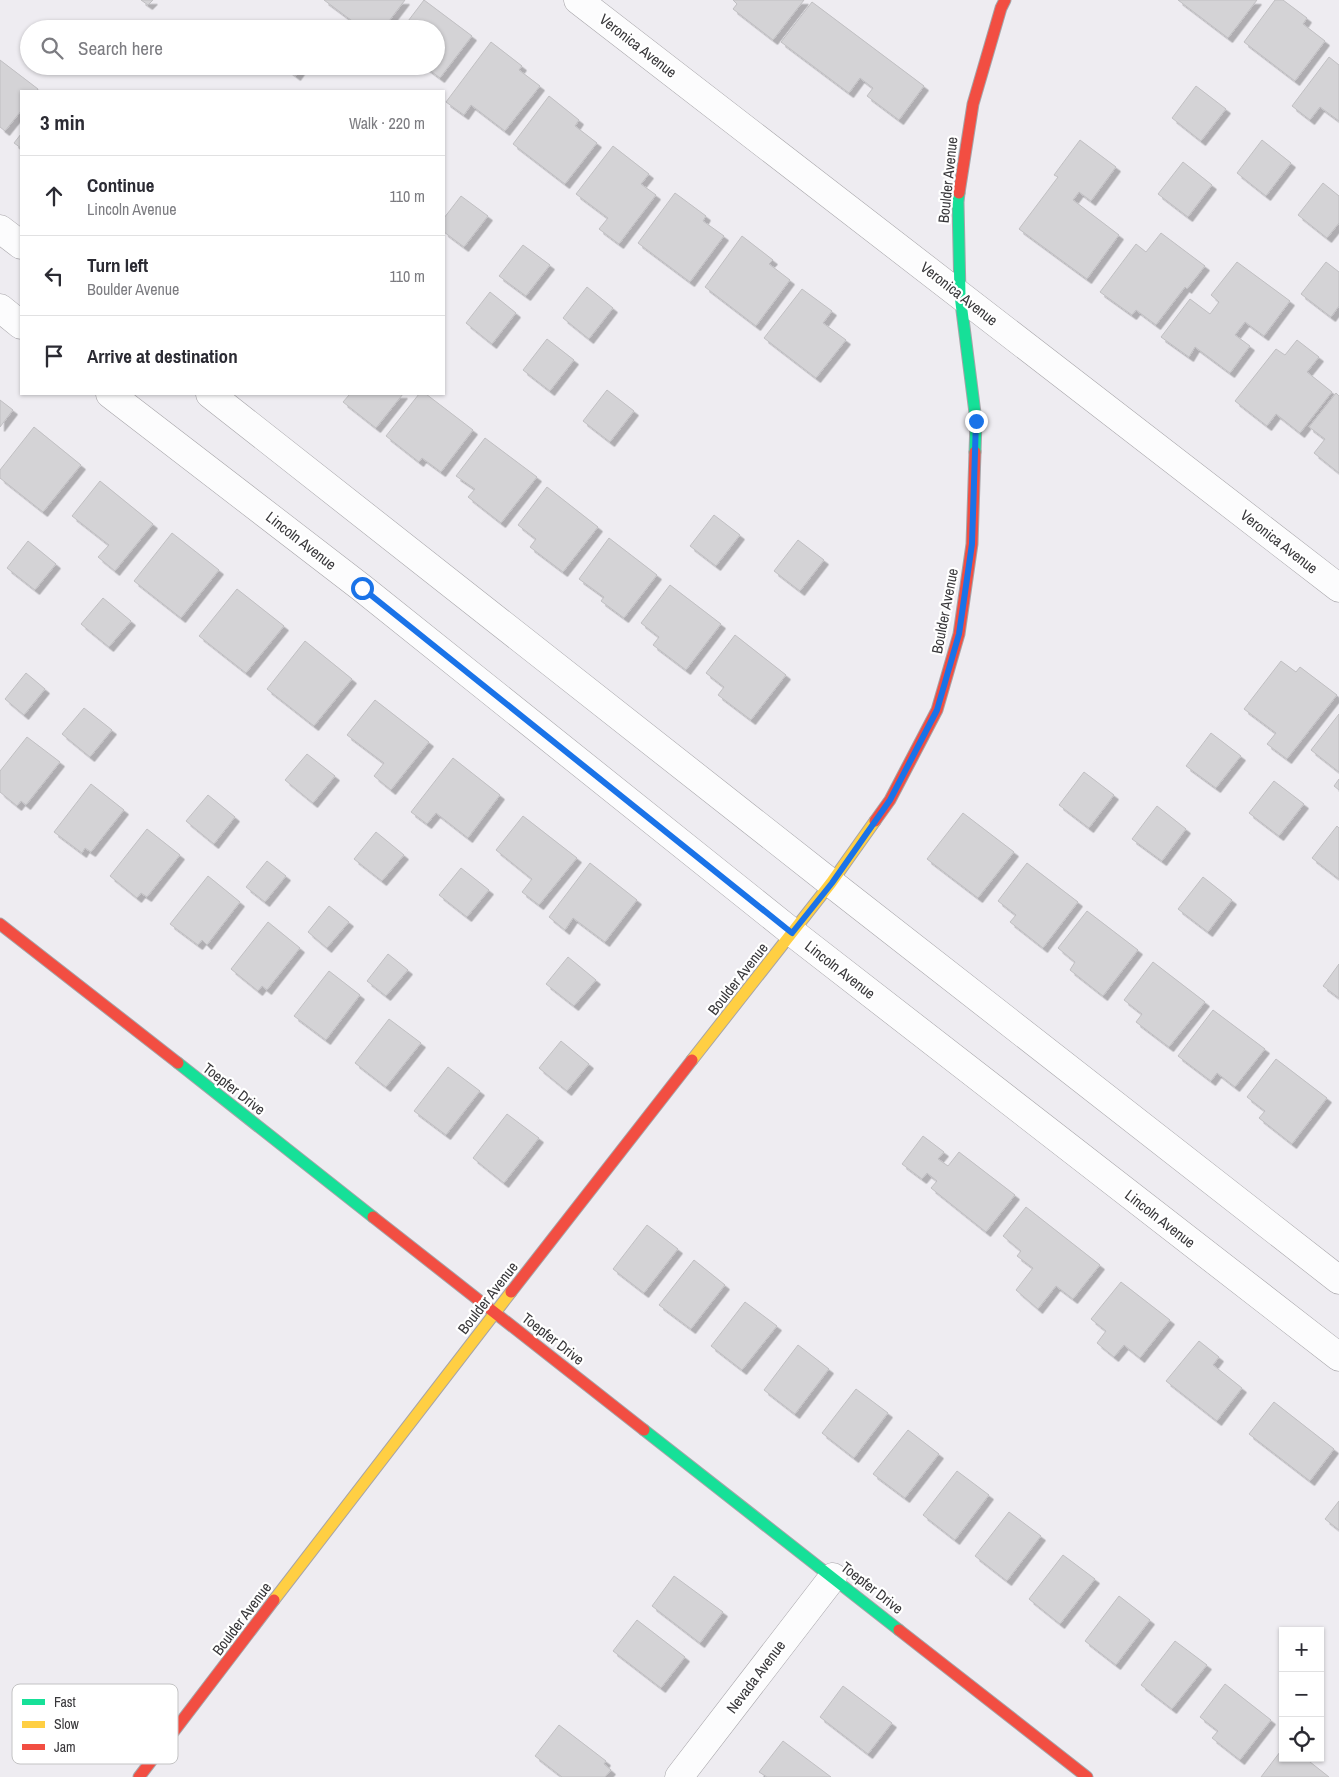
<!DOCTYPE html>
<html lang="en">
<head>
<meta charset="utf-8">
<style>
	body { margin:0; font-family:"Archivo Narrow",sans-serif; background:#f7f7f7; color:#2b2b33 }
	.controls { position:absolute; right:15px; bottom:15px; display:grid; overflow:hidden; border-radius:0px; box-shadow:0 1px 4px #0004 }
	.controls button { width:45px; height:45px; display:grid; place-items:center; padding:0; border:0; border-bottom:1px solid #e1e1e2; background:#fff; color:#2b2b33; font:25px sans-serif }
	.stop { position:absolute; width:15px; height:15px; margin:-11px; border:4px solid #1a73e8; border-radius:50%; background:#fff }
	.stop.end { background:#1a73e8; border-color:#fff; box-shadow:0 1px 5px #0008 }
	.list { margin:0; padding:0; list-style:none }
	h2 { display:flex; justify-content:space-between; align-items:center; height:65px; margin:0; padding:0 20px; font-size:21px }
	h2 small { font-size:16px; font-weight:400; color:#7c7c81 }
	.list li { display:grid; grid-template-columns:32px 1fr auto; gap:15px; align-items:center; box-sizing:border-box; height:80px; padding:0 20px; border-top:1px solid #e1e1e2 }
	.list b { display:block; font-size:19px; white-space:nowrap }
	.list p { margin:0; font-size:16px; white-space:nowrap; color:#7c7c81 }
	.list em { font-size:16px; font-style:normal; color:#7c7c81 }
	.icon { flex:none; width:28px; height:28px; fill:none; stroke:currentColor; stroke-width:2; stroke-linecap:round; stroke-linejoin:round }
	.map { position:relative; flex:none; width:1339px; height:1777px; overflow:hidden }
	.search { position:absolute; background:#fff; box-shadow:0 1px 4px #0004; left:20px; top:20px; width:425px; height:55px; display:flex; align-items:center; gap:12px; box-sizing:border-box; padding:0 18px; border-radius:28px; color:#7c7c81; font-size:19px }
	.panel { position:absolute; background:#fff; box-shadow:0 1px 4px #0004; left:20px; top:90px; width:425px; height:305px; border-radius:0px }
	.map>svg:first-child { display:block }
	.building { fill:#d4d3d6; stroke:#c0bfc2; filter:url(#shadow) }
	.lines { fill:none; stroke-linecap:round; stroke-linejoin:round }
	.street-casing { stroke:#a6a4a8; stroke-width:29 }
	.fast-casing { stroke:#a6a4a8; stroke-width:13 }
	.slow-casing { stroke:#a6a4a8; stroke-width:13 }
	.jam-casing { stroke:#a6a4a8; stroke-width:13 }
	.street { stroke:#fcfcfd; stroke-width:28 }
	.fast { stroke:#16e098; stroke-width:11 }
	.slow { stroke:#ffcf43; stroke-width:11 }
	.jam { stroke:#f24e42; stroke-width:11 }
	.route { stroke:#1a73e8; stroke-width:6 }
	.labels { text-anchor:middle; stroke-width:4.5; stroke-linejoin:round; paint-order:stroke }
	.street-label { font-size:15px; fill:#38373a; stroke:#fff }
	.key { fill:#fff; stroke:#c3c3c4; stroke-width:1 }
	.key-label { font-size:14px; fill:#38373a }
</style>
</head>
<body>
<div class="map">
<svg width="1339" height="1777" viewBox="0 0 1339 1777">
	<defs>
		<filter id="shadow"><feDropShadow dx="4.5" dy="4.5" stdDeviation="0" flood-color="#0004"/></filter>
	</defs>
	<rect width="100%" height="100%" fill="#eeecf1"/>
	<!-- building -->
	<g class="building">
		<polygon points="141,0 153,0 148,5"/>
		<polygon points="324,0 405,0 383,29 363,29"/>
		<polygon points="424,0 472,36 440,78 424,66 436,66 436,29 402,29"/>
		<polygon points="733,0 804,0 773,40 733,9 737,4"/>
		<polygon points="1178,0 1257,0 1228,38"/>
		<polygon points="1275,0 1283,0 1307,18 1303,24 1325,41 1295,81 1244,42"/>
		<polygon points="812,2 924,86 899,120 867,96 873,88 860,78 849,93 781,42"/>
		<polygon points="491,42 522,66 519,70 540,86 505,131 471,105 464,115 446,102"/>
		<polygon points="1329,57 1339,65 1339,121 1320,107 1310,120 1292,106"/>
		<polygon points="0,60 38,89 36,91 21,91 21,111 5,131 0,127"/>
		<polygon points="283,66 303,66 296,76"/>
		<polygon points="1196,86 1226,109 1201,141 1172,118"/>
		<polygon points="549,96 579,120 575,126 597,143 565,184 513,144"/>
		<polygon points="21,134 21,148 14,143"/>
		<polygon points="1080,140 1116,167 1091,201 1079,192 1073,200 1119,235 1087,279 1019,229 1058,177 1054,175"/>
		<polygon points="1262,140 1291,163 1266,196 1237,173"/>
		<polygon points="613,146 649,174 641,184 656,195 619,244 599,229 608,218 576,194"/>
		<polygon points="1183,162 1212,185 1188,217 1158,194"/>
		<polygon points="1323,183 1339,196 1339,223 1327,238 1298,215"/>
		<polygon points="675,193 706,216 703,221 724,236 690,282 638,243"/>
		<polygon points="461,196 488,216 464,247 444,232 444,218"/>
		<polygon points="1161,233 1205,266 1187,289 1185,287 1156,325 1136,310 1132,315 1100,292 1136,244 1146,252"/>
		<polygon points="742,236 773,260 769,264 790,280 756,326 705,287"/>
		<polygon points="523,245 550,265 526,296 499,276"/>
		<polygon points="1237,262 1290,301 1264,336 1245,322 1235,335 1250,346 1230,373 1195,347 1189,357 1161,337 1190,299 1210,314 1219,302 1211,295"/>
		<polygon points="1326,262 1339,272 1339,306 1331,317 1301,294"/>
		<polygon points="587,287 613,308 589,339 563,318"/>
		<polygon points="802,289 832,311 823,323 846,340 816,378 764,338"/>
		<polygon points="490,292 516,313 492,344 466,323"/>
		<polygon points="547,339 574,360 550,391 523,370"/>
		<polygon points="1297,340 1319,357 1307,372 1332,392 1300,433 1276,414 1267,426 1235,401 1276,349 1285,355"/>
		<polygon points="607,390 634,411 610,442 583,421"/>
		<polygon points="1336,393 1339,396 1339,473 1314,453 1325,439 1309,427"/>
		<polygon points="348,394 403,394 376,428 343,402 349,395"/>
		<polygon points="419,394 426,394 473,430 441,472 422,458 419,462 386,436"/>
		<polygon points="0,400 13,410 0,427"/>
		<polygon points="34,427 81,465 43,512 0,478 0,470"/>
		<polygon points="485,438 537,477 501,523 468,497 475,489 456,476"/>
		<polygon points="100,481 153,524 115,571 98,557 109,545 72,516"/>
		<polygon points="547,487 598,527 563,572 530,547 536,539 518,525"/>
		<polygon points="714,515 740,535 716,566 690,546"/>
		<polygon points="172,533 219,570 181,618 134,581"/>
		<polygon points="609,538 657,575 624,618 601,601 604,597 579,579"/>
		<polygon points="798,540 824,560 800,591 774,571"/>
		<polygon points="28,541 56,564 35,590 7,568"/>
		<polygon points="670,585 721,624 686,670 653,645 659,637 641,623"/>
		<polygon points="237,589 284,626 246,673 199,636"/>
		<polygon points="103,598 131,621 109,647 81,624"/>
		<polygon points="735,635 786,675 751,720 718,695 724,687 706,673"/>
		<polygon points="305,641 352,679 314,726 267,689"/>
		<polygon points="1281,661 1296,672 1300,667 1337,695 1287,759 1267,744 1276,733 1244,709"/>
		<polygon points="26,673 45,689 24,715 5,699"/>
		<polygon points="375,700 429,742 391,790 374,776 384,763 347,735"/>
		<polygon points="84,708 112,730 90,757 62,734"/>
		<polygon points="1339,714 1339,772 1311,750"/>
		<polygon points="1211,733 1241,756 1216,788 1186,766"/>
		<polygon points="27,737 60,762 26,805 21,801 17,806 0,792 0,771"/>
		<polygon points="307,754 335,776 313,803 285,780"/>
		<polygon points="453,758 500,795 468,838 436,813 427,824 411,812"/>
		<polygon points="1084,772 1114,795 1089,828 1059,805"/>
		<polygon points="1339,779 1339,790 1334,786"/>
		<polygon points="1274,781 1304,804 1279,836 1249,813"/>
		<polygon points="91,784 124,810 91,852 85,848 82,853 54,832"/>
		<polygon points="208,795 235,817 214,844 186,821"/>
		<polygon points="1157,806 1186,829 1162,861 1132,839"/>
		<polygon points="963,813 1014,852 978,898 927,859"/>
		<polygon points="523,816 577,858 539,905 522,892 532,879 496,850"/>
		<polygon points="1337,826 1339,828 1339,879 1312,858"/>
		<polygon points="147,829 180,855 147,897 141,893 137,898 110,876"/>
		<polygon points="376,832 404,855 382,881 354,859"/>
		<polygon points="267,861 286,876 265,902 246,887"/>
		<polygon points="590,863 637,900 605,942 573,918 565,930 549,917"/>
		<polygon points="1027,863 1078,902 1043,948 1010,922 1016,915 998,901"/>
		<polygon points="461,868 489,890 467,917 439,895"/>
		<polygon points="208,876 240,902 207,945 202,940 198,945 170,924"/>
		<polygon points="1203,877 1232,900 1208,932 1178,909"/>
		<polygon points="329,906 349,922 327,948 308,932"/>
		<polygon points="1087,911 1138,950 1103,996 1070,970 1075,962 1058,948"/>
		<polygon points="268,922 300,948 267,990 262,986 258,991 231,969"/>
		<polygon points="388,954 408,970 386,996 367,981"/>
		<polygon points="568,957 596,980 574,1006 546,984"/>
		<polygon points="1153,962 1205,1002 1169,1047 1136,1022 1142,1014 1124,1000"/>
		<polygon points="1339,964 1339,998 1323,986"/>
		<polygon points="329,971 360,995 326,1040 294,1016"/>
		<polygon points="1213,1010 1265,1049 1235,1087 1217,1073 1211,1081 1178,1056"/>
		<polygon points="389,1019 421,1043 386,1087 355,1063"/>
		<polygon points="561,1041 589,1064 567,1091 539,1068"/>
		<polygon points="1276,1059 1327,1098 1292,1144 1259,1118 1265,1111 1247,1097"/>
		<polygon points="448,1067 480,1091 446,1135 414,1111"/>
		<polygon points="507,1114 539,1138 504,1183 473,1158"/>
		<polygon points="923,1136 944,1152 938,1159 948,1166 959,1152 1015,1195 986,1232 931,1188 937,1181 927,1173 922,1179 902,1164"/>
		<polygon points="1026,1207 1100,1265 1073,1299 1056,1286 1038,1309 1016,1290 1033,1268 1017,1256 1021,1251 1003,1236"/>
		<polygon points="647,1225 678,1249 644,1293 613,1269"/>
		<polygon points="694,1260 725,1285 691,1329 659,1305"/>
		<polygon points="1121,1282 1170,1320 1140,1358 1124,1345 1114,1357 1097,1343 1106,1331 1091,1319"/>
		<polygon points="745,1302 777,1326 742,1370 711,1346"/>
		<polygon points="1199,1341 1219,1357 1213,1365 1242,1388 1217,1421 1166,1381"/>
		<polygon points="798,1345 829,1369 795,1414 764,1390"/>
		<polygon points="856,1389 888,1413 854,1458 822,1433"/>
		<polygon points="1274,1402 1334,1449 1310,1481 1249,1434"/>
		<polygon points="908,1430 939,1454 905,1498 873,1474"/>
		<polygon points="957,1471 989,1495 955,1540 923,1515"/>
		<polygon points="1339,1501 1339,1530 1325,1519"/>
		<polygon points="1009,1512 1041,1536 1007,1581 975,1556"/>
		<polygon points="1063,1555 1095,1579 1060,1624 1029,1599"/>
		<polygon points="674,1576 723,1612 700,1643 652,1606"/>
		<polygon points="1119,1596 1150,1620 1116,1665 1085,1641"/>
		<polygon points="637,1620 685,1657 661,1688 613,1651"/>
		<polygon points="1175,1641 1207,1665 1172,1709 1141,1685"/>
		<polygon points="1225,1684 1271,1720 1240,1760 1212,1738 1218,1731 1200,1717"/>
		<polygon points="843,1686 892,1723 868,1754 820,1717"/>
		<polygon points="559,1725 606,1761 604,1764 611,1770 605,1777 562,1777 535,1756"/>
		<polygon points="783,1741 831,1777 767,1777 759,1772"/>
		<polygon points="1283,1748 1283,1758 1305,1758 1329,1777 1261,1777"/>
	</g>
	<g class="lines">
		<!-- street casing -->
		<g class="street-casing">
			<g id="street">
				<polyline points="578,0 1339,588"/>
				<polyline points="0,229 21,245"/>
				<polyline points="0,308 21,325"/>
				<polyline points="110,394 362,588 793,933 1339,1357"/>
				<polyline points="210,394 831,883 1339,1280"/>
				<polyline points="679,1777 833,1577"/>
			</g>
		</g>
		<!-- fast casing -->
		<g class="fast-casing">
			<g id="fast">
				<polyline points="959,193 958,202 960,295 976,421 975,452"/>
				<polyline points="178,1063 373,1217"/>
				<polyline points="644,1430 899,1630"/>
			</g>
		</g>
		<!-- slow casing -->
		<g class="slow-casing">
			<g id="slow">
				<polyline points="692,1060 831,883 875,821"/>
				<polyline points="274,1600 511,1292"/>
			</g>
		</g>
		<!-- jam casing -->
		<g class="jam-casing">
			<g id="jam">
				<polyline points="959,193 973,104 1001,8 1005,0"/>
				<polyline points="875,821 890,800 937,710 959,634 972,544 975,452"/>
				<polyline points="0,924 178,1063"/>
				<polyline points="373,1217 644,1430"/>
				<polyline points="511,1292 692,1060"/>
				<polyline points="899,1630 1087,1777"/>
				<polyline points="139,1777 274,1600"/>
			</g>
		</g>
		<!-- street -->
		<use href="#street" class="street"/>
		<!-- fast -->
		<use href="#fast" class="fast"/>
		<!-- slow -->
		<use href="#slow" class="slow"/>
		<!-- jam -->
		<use href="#jam" class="jam"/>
	</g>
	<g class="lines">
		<!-- route -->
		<polyline class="route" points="362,588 792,933 832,883 890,800 937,710 959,634 972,544 976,421"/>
	</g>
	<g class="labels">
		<!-- street labels -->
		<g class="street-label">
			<text transform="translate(638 46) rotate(38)" y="5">Veronica Avenue</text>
			<text transform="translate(948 180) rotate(-84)" y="5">Boulder Avenue</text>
			<text transform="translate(959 294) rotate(38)" y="5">Veronica Avenue</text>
			<text transform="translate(301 541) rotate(38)" y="5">Lincoln Avenue</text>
			<text transform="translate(1279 542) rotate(38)" y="5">Veronica Avenue</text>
			<text transform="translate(945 611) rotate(-79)" y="5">Boulder Avenue</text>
			<text transform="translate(840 970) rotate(38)" y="5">Lincoln Avenue</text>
			<text transform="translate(738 979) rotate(-52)" y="5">Boulder Avenue</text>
			<text transform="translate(234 1089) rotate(38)" y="5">Toepfer Drive</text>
			<text transform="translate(1160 1219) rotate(38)" y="5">Lincoln Avenue</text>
			<text transform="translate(488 1298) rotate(-52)" y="5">Boulder Avenue</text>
			<text transform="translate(553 1339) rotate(38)" y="5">Toepfer Drive</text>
			<text transform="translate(872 1588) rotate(38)" y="5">Toepfer Drive</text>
			<text transform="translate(242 1619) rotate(-53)" y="5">Boulder Avenue</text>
			<text transform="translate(756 1677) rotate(-53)" y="5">Nevada Avenue</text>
		</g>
	</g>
	<!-- legend -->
	<rect x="12" y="1684" width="166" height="80" rx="8" class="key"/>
	<rect x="22" y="1699" width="23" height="6" fill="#16e098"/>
	<rect x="22" y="1721" width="23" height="7" fill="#ffcf43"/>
	<rect x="22" y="1744" width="23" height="6" fill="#f24e42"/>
	<g class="key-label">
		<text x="54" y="1707">Fast</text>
		<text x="54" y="1729">Slow</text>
		<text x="54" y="1752">Jam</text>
	</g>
</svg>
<div class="controls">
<button>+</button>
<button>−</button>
<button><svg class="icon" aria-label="locate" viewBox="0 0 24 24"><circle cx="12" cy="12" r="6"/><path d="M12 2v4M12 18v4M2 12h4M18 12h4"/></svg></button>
</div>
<div class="stop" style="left:362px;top:588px"></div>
<div class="stop end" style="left:976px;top:421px"></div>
<div class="search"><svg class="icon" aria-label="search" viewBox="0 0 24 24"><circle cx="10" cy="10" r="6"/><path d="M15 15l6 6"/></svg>Search here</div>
<section class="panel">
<h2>3 min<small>Walk · 220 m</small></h2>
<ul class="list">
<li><svg class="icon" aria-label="ahead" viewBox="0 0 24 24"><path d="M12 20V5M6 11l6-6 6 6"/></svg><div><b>Continue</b><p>Lincoln Avenue</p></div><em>110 m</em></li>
<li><svg class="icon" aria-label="left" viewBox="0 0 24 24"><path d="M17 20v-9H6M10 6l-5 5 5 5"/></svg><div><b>Turn left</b><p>Boulder Avenue</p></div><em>110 m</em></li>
<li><svg class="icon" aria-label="arrive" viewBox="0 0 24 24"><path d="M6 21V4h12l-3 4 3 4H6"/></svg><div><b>Arrive at destination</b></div></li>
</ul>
</section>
</div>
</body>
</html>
